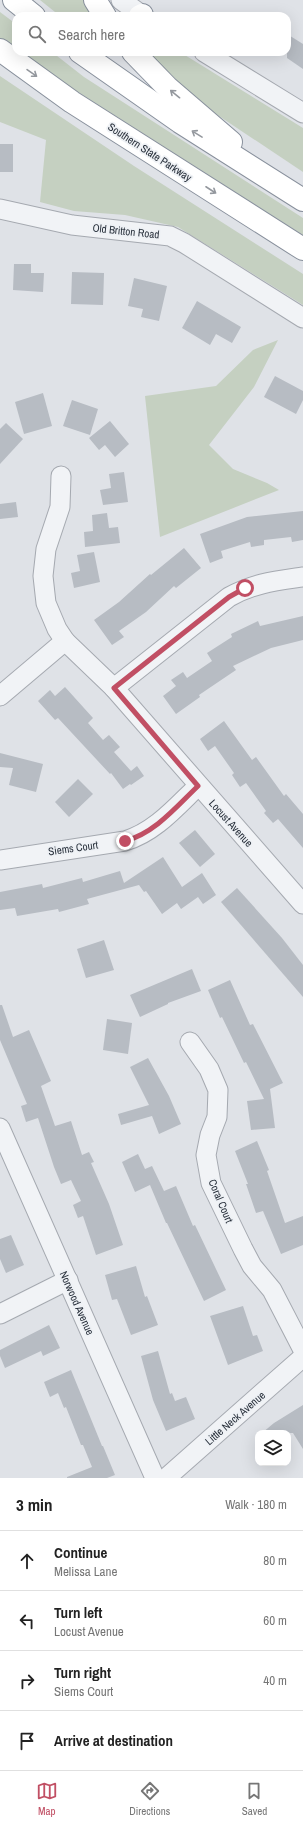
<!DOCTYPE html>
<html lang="en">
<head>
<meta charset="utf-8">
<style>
	body { margin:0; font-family:"Archivo Narrow",sans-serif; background:#f6f6f6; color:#222 }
	.controls { position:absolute; right:12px; bottom:12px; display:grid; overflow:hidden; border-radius:8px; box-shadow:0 4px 16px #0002 }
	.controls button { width:36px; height:36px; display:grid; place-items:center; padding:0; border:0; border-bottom:1px solid #e0e0e0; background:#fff; color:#222; font:20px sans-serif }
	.stop { position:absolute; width:12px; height:12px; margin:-9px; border:3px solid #c14f64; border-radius:50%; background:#fff }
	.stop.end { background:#c14f64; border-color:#fff; box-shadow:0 1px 4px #0008 }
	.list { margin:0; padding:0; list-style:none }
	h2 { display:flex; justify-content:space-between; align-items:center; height:52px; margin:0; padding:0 16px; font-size:17px }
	h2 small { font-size:13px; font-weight:400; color:#767676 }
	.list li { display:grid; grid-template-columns:26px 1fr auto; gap:12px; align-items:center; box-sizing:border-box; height:60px; padding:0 16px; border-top:1px solid #e0e0e0 }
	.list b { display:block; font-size:15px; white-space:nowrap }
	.list p { margin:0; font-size:13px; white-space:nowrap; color:#767676 }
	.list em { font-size:13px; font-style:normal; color:#767676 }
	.icon { flex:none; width:22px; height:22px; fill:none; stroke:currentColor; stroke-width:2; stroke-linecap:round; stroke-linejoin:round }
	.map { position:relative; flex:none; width:303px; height:1478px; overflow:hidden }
	.search { position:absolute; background:#fff; box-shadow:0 4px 16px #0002; left:12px; right:12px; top:12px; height:44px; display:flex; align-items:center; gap:10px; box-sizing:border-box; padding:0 14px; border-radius:12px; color:#767676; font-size:15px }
	.sheet { height:292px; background:#fff }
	nav { display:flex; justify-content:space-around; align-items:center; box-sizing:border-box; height:56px; border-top:1px solid #e0e0e0; background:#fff; font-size:11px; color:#767676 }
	nav a { display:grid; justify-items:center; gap:2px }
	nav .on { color:#c14f64 }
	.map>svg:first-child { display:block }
	.green { fill:#c5d0c1 }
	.building { fill:#b7bcc3 }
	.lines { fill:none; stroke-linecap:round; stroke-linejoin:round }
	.minor-casing { stroke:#a5a9b0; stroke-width:21 }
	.highway-casing { stroke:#88909c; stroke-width:24 }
	.minor { stroke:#f1f3f6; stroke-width:19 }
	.highway { stroke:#fff; stroke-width:22 }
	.oneway { stroke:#94989e }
	.route { stroke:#c14f64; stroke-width:5 }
	.labels { text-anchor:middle; stroke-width:3.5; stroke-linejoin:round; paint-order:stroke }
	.street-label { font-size:11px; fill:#29313c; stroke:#eef1f5 }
</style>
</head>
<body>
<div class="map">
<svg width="303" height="1478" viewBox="0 0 303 1478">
	<rect width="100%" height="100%" fill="#dfe2e7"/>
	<!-- green -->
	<g class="green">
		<polygon points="40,0 87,0 97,16 60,16"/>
		<polygon points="0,12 16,24 16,50 0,38"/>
		<polygon points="19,52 52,52 84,77 303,218 303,235 70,87"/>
		<polygon points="141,52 180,52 303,128 303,172 195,100"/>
		<polygon points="0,76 134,166 303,274 303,305 178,227 125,215 74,211 40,202 46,140 0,122"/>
		<polygon points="278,340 254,387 209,445 233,469 267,483 279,490 160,537 145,396 216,386 253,350"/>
	</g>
	<!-- building -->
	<g class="building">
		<polygon points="287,34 303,44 303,69 287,58"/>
		<rect x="0" y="144" width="13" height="28"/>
		<polygon points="14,264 31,264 31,273 44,273 43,292 13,290"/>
		<polygon points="72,272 104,273 103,305 71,304"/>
		<polygon points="134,278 167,286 159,321 141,317 143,309 128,306"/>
		<polygon points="197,301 241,327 232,343 216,334 210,345 182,328"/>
		<polygon points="275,376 303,391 303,400 296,414 264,397"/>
		<polygon points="43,393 52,426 24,434 15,402"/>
		<polygon points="72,400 98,409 90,435 63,426"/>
		<polygon points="110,421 129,444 115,457 105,445 99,450 89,438"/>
		<polygon points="6,423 23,439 0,464 0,429"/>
		<polygon points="124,472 128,502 103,505 100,490 111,488 109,474"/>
		<polygon points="16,502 18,517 0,519 0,504"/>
		<polygon points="303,511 303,540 292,542 291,537 264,540 264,545 251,547 250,542 221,551 223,558 210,563 200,534 247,517"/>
		<polygon points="107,513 109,528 118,527 120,543 85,547 84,532 93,531 92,515"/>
		<polygon points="184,548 201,568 176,588 174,586 146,612 119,631 124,637 112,645 94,620 119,602 150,574 151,575"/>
		<polygon points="94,552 100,582 74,588 71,573 80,571 77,555"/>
		<polygon points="303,616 303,640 271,648 233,666 236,670 199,695 200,697 176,714 163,696 176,686 171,680 183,672 187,678 212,661 207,653 232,637 231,634 258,621 260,626"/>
		<polygon points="65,687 93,718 88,723 103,740 109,735 120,747 114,752 131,771 137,766 144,776 131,785 130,784 123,789 111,773 110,774 58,718 55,720 38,701 50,690 55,696"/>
		<polygon points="224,721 252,760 256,757 284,796 286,794 303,814 303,848 278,819 273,823 264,813 266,811 246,783 240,787 232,775 234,773 215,746 208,751 200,739"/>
		<polygon points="0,753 43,764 36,792 9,785 13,768 0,767"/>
		<polygon points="78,779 93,794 69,817 55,802"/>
		<polygon points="195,830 215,854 200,867 179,843"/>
		<polygon points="163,857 182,887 202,873 216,895 203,904 198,897 181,909 177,903 162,914 146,891 144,892 139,885 87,899 89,904 59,912 58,909 17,916 15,908 0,910 0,892 42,884 43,888 82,878 83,882 120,871 124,883"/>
		<polygon points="237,888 282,938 303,965 303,997 221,902"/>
		<polygon points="104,940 114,970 86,978 77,949"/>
		<polygon points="192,969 201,991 168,1003 168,1004 140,1017 130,995"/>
		<polygon points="230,980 250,1025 253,1024 283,1083 270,1089 275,1128 251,1130 247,1101 264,1099 246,1062 244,1063 222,1017 220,1018 208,990"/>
		<polygon points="0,1005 2,1005 13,1037 29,1030 51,1081 41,1086 55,1126 71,1121 82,1155 89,1152 94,1162 91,1163 109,1204 123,1245 96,1255 83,1216 78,1218 73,1205 81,1201 71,1180 61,1184 54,1167 38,1118 26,1122 21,1106 27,1104 0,1040"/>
		<polygon points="107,1019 132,1023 128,1054 103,1050"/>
		<polygon points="148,1058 169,1096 181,1124 159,1134 152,1116 121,1125 118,1114 149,1105 130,1067"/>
		<polygon points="257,1141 269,1170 267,1171 285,1223 303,1216 303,1245 281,1254 263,1211 256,1213 246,1184 248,1184 235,1151"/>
		<polygon points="138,1154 145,1169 152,1166 164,1191 176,1186 193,1226 195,1225 226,1290 204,1301 167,1223 166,1223 150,1185 135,1192 122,1162"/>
		<polygon points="11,1235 24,1265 6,1273 0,1259 0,1239"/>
		<polygon points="136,1266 145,1297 147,1296 158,1325 131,1335 117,1299 112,1300 105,1275"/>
		<polygon points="243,1306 253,1336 257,1335 263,1351 228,1365 210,1316"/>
		<polygon points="49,1325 60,1348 43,1356 41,1351 5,1368 0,1356 0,1350"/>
		<polygon points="158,1351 170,1394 172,1393 175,1401 186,1397 195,1419 166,1431 153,1400 141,1356"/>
		<polygon points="71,1370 102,1446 103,1446 115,1475 107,1478 67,1478 67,1477 92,1467 83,1445 81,1445 66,1407 64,1408 58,1393 50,1397 44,1382"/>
		<polygon points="303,1405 303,1449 293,1433 262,1433 274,1423"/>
	</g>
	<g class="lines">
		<!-- minor casing -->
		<g class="minor-casing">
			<g id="minor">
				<polyline points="121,0 143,16"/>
				<polyline points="204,52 303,113"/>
				<polyline points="0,209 72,225 170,236 184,243 303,318"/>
				<polyline points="61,476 60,507 46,549 43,576 46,603 57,629 65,641 114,688 303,904"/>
				<path d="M 114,688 L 229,597 C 254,583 275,581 303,577"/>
				<polyline points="0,696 65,641"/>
				<path d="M 0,860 L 125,841 C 155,832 176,807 198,786"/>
				<polyline points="190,1042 209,1069 218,1090 217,1117 210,1135 206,1155 211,1183 243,1249 252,1266 272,1290 303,1350"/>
				<polyline points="0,1128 155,1478"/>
				<polyline points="0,1314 68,1280"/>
				<polyline points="166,1478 303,1357"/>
			</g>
		</g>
		<!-- highway casing -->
		<g class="highway-casing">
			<g id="highway">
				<polyline points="14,0 34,16"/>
				<polyline points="95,0 105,16"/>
				<polyline points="140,16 142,15"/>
				<polyline points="0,50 72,102 303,249"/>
				<polyline points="80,52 180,122 303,200"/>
				<polyline points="133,52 167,87 231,142"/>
			</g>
		</g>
		<!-- minor -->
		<use href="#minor" class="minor"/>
		<!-- highway -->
		<use href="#highway" class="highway"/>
	</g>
	<!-- one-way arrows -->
	<defs><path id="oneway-shaft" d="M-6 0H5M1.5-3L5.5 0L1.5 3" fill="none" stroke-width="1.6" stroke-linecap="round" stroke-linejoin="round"/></defs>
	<g class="oneway">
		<use href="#oneway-shaft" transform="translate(32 73) rotate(35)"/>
		<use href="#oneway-shaft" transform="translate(175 94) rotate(-141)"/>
		<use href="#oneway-shaft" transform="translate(197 134) rotate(-148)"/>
		<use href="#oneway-shaft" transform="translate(211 190) rotate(33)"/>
	</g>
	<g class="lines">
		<!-- route -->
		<path class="route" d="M 125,841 C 155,833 176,807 198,786 L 114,688 L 229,597 L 245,588"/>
	</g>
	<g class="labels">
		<!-- street labels -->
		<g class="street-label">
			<text transform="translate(150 152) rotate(33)" y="4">Southern State Parkway</text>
			<text transform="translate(126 231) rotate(6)" y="4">Old Britton Road</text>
			<text transform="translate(231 823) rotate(48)" y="4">Locust Avenue</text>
			<text transform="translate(73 848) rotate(-8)" y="4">Siems Court</text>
			<text transform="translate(221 1201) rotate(67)" y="4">Coral Court</text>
			<text transform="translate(77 1303) rotate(66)" y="4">Norwood Avenue</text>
			<text transform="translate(235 1418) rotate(-41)" y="4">Little Neck Avenue</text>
		</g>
	</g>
</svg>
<div class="controls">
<button><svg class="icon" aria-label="layers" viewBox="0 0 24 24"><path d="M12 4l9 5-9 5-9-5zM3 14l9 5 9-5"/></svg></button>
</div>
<div class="stop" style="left:245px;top:588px"></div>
<div class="stop end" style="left:125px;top:841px"></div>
<div class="search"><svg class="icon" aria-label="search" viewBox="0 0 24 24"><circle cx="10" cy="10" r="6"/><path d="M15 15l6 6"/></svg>Search here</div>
</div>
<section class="sheet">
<h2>3 min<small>Walk · 180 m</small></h2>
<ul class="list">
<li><svg class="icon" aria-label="ahead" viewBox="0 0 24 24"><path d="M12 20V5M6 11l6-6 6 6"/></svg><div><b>Continue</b><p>Melissa Lane</p></div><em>80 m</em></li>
<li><svg class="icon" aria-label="left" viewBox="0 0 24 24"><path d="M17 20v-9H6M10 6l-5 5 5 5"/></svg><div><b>Turn left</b><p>Locust Avenue</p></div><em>60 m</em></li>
<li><svg class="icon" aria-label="right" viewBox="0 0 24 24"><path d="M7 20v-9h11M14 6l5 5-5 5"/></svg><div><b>Turn right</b><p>Siems Court</p></div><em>40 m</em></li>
<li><svg class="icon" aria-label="arrive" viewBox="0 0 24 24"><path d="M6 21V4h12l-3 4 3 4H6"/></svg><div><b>Arrive at destination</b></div></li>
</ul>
</section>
<nav>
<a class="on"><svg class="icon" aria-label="map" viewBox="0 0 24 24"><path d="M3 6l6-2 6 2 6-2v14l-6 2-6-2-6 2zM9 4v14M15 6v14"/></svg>Map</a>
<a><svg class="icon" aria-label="directions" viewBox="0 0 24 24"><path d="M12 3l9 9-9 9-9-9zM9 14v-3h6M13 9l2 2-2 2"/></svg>Directions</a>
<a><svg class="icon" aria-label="saved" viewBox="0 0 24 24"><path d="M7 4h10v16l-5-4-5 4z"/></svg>Saved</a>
</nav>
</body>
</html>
